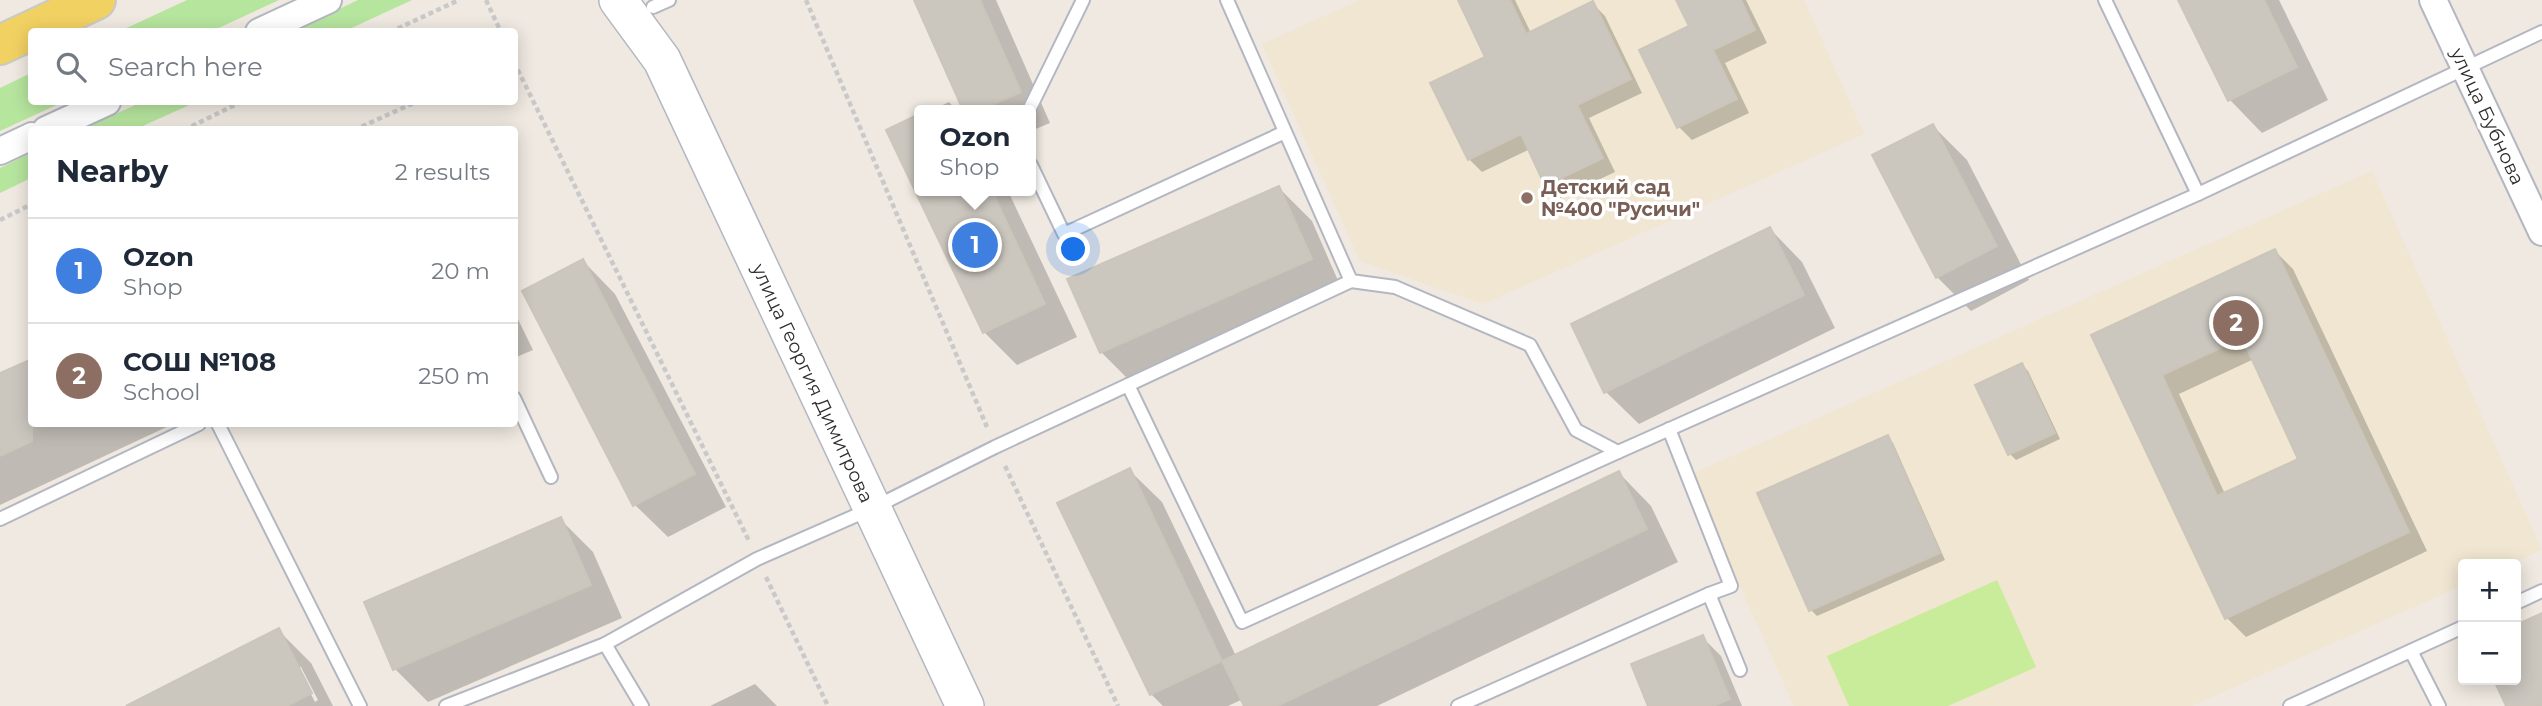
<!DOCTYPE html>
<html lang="en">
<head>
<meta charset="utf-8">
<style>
	body { margin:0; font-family:Montserrat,sans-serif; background:#f2f2f3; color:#1f2937 }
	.controls { position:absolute; right:21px; bottom:21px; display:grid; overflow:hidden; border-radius:7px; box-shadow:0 4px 18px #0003 }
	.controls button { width:63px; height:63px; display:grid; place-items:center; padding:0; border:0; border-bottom:2px solid #e0e1e3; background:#fff; color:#1f2937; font:35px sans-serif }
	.you { position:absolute; left:1074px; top:250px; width:24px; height:24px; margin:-18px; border:5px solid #fff; border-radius:50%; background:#1a73e8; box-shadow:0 0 0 10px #1a73e833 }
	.badge { display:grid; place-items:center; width:46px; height:46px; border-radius:50%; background:#0b8043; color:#fff; font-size:23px; font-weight:700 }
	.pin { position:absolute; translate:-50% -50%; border:4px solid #fff; box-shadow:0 2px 7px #0006 }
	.popup { position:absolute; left:914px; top:105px; width:122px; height:91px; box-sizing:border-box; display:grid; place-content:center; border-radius:7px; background:#fff; filter:drop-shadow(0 2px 5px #0005); font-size:23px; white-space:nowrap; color:#747a83 }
	.popup b { font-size:26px; color:#1f2937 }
	.popup::after { content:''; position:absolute; left:50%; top:100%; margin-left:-14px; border:14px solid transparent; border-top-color:#fff }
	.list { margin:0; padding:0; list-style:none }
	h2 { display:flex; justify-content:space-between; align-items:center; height:91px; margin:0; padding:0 28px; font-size:30px }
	h2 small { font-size:23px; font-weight:400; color:#747a83 }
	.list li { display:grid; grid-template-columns:46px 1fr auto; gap:21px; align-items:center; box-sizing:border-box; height:105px; padding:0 28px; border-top:2px solid #e0e1e3 }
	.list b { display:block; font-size:26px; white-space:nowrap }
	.list p { margin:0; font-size:23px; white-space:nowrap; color:#747a83 }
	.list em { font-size:23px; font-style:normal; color:#747a83 }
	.icon { flex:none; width:38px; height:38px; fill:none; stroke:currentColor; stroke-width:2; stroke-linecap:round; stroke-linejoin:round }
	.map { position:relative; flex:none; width:2542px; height:706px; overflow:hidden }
	.search { position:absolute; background:#fff; box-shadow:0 4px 18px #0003; left:28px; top:28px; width:490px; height:77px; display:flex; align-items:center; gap:18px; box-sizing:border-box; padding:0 24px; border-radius:7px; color:#747a83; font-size:26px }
	.panel { position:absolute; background:#fff; box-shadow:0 4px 18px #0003; left:28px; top:126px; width:490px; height:301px; border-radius:7px }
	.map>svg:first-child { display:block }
	.education { fill:#f0e6d1 }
	.green { fill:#b6e59e }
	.pitch { fill:#c9ec9a }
	.shadow { fill:#0003; fill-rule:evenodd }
	.building { fill:#cbc7bf; stroke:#cbc5ba; stroke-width:2; fill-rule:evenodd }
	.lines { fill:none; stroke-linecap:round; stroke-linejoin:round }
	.lane-casing { stroke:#b4b7c1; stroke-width:16 }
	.street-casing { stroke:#b4b7c1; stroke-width:30 }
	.secondary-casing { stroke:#b4b7c1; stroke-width:40 }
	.primary-casing { stroke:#c9c9c9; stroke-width:42 }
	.path { stroke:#c9c9c9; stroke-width:4.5; stroke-dasharray:5 3.5; stroke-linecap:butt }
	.lane { stroke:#fff; stroke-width:12 }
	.street { stroke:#fff; stroke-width:26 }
	.secondary { stroke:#fff; stroke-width:37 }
	.primary { stroke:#f2d163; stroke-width:38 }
	.education-dot { fill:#8d6e63; stroke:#fff; stroke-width:2.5 }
	.labels { text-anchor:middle; stroke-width:7; stroke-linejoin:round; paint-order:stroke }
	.street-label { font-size:19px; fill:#2e2e2e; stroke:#fff }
	.education-label { font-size:19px; font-weight:bold; fill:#785e54; stroke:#fff; text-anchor:start }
</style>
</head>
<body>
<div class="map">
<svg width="2542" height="706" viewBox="0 0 2542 706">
	<rect width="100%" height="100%" fill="#efe9e1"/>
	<!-- education -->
	<g class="education">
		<polygon points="1360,0 1804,0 1864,134 1483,304 1360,261 1262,44"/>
		<polygon points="2372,171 2542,550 2510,564 2463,564 2463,585 2192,706 1794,706 1690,475"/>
	</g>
	<!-- green -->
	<g class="green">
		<polygon points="187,0 279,0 212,31 120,31"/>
		<polygon points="358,0 412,0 345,31 291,32"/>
		<polygon points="31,73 32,102 63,102 0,131 0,88"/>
		<polygon points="142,102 196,102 136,129 82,129"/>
		<polygon points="31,153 31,178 0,193 0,168"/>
	</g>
	<!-- pitch -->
	<polygon class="pitch" points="1997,580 2036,667 1948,706 1849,706 1827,656"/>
	<!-- shadow -->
	<g class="shadow">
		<polygon points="915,0 996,0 1050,123 1031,131 1031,110 965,110"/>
		<polygon points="1460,0 1515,0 1531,33 1592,3 1605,16 1642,93 1589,118 1615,172 1560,198 1547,185 1530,149 1482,172 1469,159 1487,57"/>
		<polygon points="1678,0 1746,0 1767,43 1725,63 1749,113 1692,140 1679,127 1691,27"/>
		<polygon points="2180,0 2279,0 2328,100 2262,133 2230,100"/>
		<polygon points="949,102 956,110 932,110"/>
		<polygon points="919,116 919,191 1008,191 1077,337 1017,365 984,332 888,131"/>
		<polygon points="1933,126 1967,160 2029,280 1971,311 1937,277"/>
		<polygon points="1279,188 1312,221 1343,292 1134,385 1101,352"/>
		<polygon points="1770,229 1802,262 1835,328 1639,424 1606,392"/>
		<path d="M 2275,251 L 2293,269 L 2427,551 L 2246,637 L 2227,618 L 2093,336 ZM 2254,359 L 2300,460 L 2225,494 L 2179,394 Z"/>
		<polygon points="583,261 615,294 726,507 668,537 635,505"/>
		<polygon points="514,311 533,350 514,358"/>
		<polygon points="2022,365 2028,371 2060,439 2016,460 2010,454"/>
		<polygon points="0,375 32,424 173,424 0,505"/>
		<polygon points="1887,437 1893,443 1945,560 1817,616 1811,610"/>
		<polygon points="1129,470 1162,502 1236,656 1619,473 1651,506 1678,562 1377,706 1246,706 1243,699 1228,706 1163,706 1151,694"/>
		<polygon points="560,519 593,552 622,618 428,702 395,669"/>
		<path d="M 278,630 L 311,663 L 333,706 L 130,706 ZM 297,667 L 301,667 L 318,700 L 315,702 Z"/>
		<polygon points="1702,637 1721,656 1742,706 1650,706"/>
		<polygon points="755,684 777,706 710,706"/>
	</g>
	<!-- building -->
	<g class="building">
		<polygon points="914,0 980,0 1021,92 980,110 963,110"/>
		<polygon points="1458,0 1510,0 1526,34 1593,1 1631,79 1577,105 1603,158 1545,186 1521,134 1468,160 1430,83 1485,57"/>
		<polygon points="1676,0 1741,0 1755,30 1713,50 1737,99 1677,128 1639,50 1689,26"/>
		<polygon points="2178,0 2264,0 2297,67 2228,101"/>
		<polygon points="919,114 919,191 992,191 1045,304 983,333 886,130"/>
		<polygon points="1933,124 1997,246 1936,278 1872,155"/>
		<polygon points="1279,186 1312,259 1100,353 1067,279"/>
		<polygon points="1770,227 1804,295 1604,393 1571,324"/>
		<path d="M 2275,249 L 2409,532 L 2225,619 L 2091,335 ZM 2242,338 L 2298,459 L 2217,496 L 2162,375 Z"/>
		<polygon points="583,259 695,474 633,506 522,291"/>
		<polygon points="32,359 32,441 0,456 0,373"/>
		<polygon points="2022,363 2055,433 2008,455 1975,385"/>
		<polygon points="1888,435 1940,553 1809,611 1757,493"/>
		<polygon points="1130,468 1222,661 1150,695 1057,503"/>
		<polygon points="1619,471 1647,529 1277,706 1244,706 1222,661"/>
		<polygon points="561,517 591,585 393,670 364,602"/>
		<polygon points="2542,613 2542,706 2506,706 2494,680 2516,680 2516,625"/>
		<polygon points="279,628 312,693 287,706 126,706"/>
		<polygon points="1703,635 1730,699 1713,706 1648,706 1631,664"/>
	</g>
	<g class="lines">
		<!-- lane casing -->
		<g class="lane-casing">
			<g id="lane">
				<polyline points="1227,0 1351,281 1395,287 1530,345 1576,430 1618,452 2198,194 2542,32"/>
				<polyline points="2105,0 2198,194"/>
				<polyline points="653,7 669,0"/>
				<polyline points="1029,110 1083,0"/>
				<polyline points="1031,165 1064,234 1285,132"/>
				<polyline points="1128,385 1242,622 1618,452"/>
				<polyline points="514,398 551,477"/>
				<polyline points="218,424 360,706"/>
				<polyline points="1669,429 1731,586 1709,594 1740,670"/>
				<polyline points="0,519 199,424"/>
				<polyline points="2516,603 2542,591"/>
				<polyline points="605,644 642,706"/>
				<polyline points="2411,651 2439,706"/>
				<polyline points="446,706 605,644 757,559 873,508 995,447 1351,281"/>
				<polyline points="1458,706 1709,594"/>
				<polyline points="2290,706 2463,627"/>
			</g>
		</g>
		<!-- street casing -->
		<g class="street-casing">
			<g id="street">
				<polyline points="2433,0 2542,232"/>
				<polyline points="259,32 328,0"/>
				<polyline points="46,130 107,102"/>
				<polyline points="0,151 32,136"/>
			</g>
		</g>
		<!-- secondary casing -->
		<g class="secondary-casing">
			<polyline id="secondary" points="618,0 662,60 965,706"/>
		</g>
		<!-- primary casing -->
		<g class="primary-casing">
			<polyline id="primary" points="0,45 96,0"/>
		</g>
		<!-- path -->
		<g class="path">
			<polyline points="486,0 501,32"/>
			<polyline points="806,0 987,427"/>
			<polyline points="390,32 459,0"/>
			<polyline points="514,62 749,541"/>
			<polyline points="184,130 241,102"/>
			<polyline points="354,130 416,102"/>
			<polyline points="0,220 32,204"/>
			<polyline points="1005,466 1118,706"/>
			<polyline points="766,577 828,706"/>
		</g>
		<!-- lane -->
		<use href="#lane" class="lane"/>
		<!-- street -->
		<use href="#street" class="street"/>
		<!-- secondary -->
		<use href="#secondary" class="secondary"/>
		<!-- primary -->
		<use href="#primary" class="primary"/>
	</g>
	<!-- markers -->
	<circle class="education-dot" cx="1527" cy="198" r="7"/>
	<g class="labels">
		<!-- street labels -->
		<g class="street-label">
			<text transform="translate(2488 116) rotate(65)" y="7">улица Бубнова</text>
			<text transform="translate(813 383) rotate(65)" y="7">улица Георгия Димитрова</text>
		</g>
		<!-- education labels -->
		<g class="education-label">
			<text x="1541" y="194">Детский сад<tspan x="1541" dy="22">№400 "Русичи"</tspan></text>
		</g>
	</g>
</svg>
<div class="controls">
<button>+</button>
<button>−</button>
</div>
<div class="you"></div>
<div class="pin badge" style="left:975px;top:245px;background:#3f7fe0">1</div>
<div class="popup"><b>Ozon</b>Shop</div>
<div class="pin badge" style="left:2236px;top:323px;background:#8d6e63">2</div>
<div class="search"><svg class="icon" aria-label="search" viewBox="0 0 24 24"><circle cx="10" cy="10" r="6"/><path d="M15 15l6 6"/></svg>Search here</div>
<section class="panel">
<h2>Nearby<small>2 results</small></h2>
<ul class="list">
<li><span class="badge" style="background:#3f7fe0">1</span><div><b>Ozon</b><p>Shop</p></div><em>20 m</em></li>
<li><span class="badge" style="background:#8d6e63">2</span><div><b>СОШ №108</b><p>School</p></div><em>250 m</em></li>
</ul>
</section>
</div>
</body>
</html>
